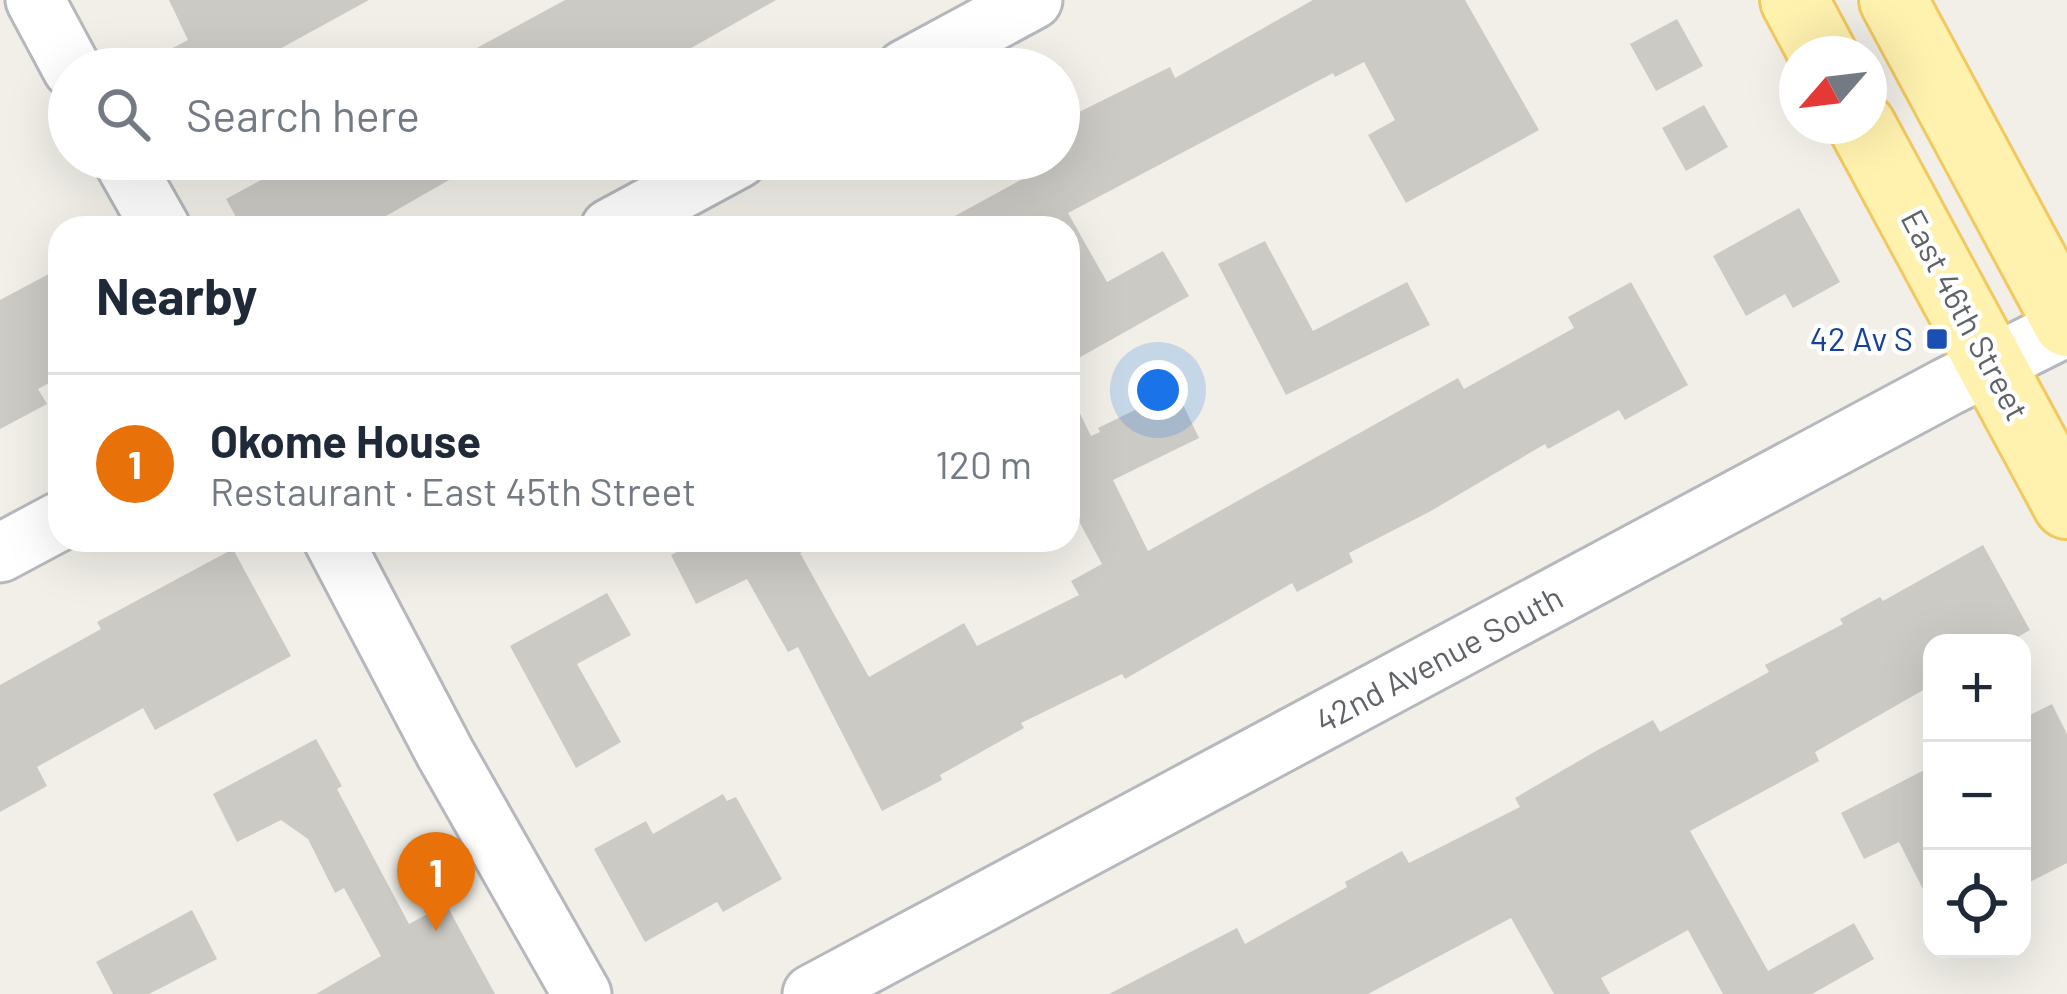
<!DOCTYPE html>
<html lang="en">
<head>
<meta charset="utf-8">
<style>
	body { margin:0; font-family:Barlow,sans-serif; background:#f2f2f3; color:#1f2937 }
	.controls { position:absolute; right:36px; bottom:36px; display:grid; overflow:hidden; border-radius:24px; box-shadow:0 12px 48px #0002 }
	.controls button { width:108px; height:108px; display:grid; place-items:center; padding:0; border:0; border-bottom:3px solid #e0e1e3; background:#fff; color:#1f2937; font:60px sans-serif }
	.compass { position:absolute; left:1779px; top:36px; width:108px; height:108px; border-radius:50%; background:#fff; box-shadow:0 12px 48px #0002; rotate:242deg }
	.you { position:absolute; left:1158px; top:390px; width:42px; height:42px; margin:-30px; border:9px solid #fff; border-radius:50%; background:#1a73e8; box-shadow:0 0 0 18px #1a73e833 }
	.badge { display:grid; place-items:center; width:78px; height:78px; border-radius:50%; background:#d93025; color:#fff; font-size:39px; font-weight:700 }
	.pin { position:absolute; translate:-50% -99px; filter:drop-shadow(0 3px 6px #0008) }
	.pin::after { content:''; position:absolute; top:63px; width:42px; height:36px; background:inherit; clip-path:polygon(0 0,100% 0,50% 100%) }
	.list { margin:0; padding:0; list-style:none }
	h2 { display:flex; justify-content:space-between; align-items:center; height:156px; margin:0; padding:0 48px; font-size:51px }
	h2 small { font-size:39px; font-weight:400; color:#747a83 }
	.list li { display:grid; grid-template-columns:78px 1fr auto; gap:36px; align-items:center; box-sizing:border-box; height:180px; padding:0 48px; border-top:3px solid #e0e1e3 }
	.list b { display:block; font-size:45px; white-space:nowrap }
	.list p { margin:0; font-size:39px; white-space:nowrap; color:#747a83 }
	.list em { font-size:39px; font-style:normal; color:#747a83 }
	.icon { flex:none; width:66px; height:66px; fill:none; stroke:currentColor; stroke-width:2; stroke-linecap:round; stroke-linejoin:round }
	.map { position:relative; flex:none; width:2067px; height:994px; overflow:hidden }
	.search { position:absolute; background:#fff; box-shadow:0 12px 48px #0002; left:48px; top:48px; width:1032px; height:132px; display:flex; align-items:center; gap:30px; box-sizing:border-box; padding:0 42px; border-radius:66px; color:#747a83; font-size:45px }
	.panel { position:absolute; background:#fff; box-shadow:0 12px 48px #0002; left:48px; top:216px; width:1032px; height:336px; border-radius:36px }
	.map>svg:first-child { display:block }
	.building { fill:#cccac5 }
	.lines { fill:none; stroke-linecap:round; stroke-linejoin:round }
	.minor-casing { stroke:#b5b8bc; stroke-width:63 }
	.major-casing { stroke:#f2c960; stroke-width:72 }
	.minor { stroke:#fff; stroke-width:57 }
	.major { stroke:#fff2af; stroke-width:66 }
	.transit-dot { fill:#1a4fb4; stroke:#fff; stroke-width:4.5 }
	.labels { text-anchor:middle; stroke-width:9; stroke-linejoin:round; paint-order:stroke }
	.street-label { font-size:33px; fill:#5f6368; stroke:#fff }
	.transit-label { font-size:33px; fill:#164399; stroke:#fff; text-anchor:end }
</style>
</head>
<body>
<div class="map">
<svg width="2067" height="994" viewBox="0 0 2067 994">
	<rect width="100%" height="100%" fill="#f1efe8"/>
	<!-- building -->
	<g class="building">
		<polygon points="169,0 369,0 243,69 132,69 188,40"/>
		<polygon points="565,0 776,0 654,69 438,69"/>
		<polygon points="1313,0 1465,0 1539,130 1406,203 1368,135 1395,120 1364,62 1335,77 1333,73 1068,213 1107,282 1163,251 1189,296 1068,364 1068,228 933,228 1059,159 1059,143 1077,134 1069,117 1170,67 1175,78"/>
		<polygon points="1677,19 1703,66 1656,91 1630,44"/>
		<polygon points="1704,105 1728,147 1686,171 1662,128"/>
		<polygon points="300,159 486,159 365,228 242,228 226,199"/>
		<polygon points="1799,208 1840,282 1793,308 1785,294 1746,316 1713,256"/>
		<polygon points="1265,241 1313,331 1407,282 1430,325 1286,395 1218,264"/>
		<polygon points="60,268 60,377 38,389 47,404 0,429 0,300"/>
		<polygon points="1631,282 1688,385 1625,420 1619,410 1548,449 1545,444 1429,512 1349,553 1353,562 1297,592 1292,583 1125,679 1122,674 1021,723 1024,728 940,775 942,780 882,811 798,647 788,652 747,579 696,604 671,555 701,540 827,540 800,553 869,677 964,623 977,646 1079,595 1071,581 1102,564 1068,501 1068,389 1091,436 1100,432 1098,428 1176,390 1199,438 1113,480 1148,551 1458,378 1464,389 1574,328 1568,317"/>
		<polygon points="1983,545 2030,630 2007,643 1932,643 1932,685 1815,752 1819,761 1690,831 1768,971 1854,923 1874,959 1812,994 1723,994 1688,930 1601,978 1610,994 1554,994 1511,918 1368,994 1109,994 1237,928 1245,944 1347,887 1345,882 1402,851 1409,863 1520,807 1515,798 1596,751 1653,720 1660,732 1769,672 1765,665 1843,624 1840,619 1880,597 1883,601"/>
		<polygon points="233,549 291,656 155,730 143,708 37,767 47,786 0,812 0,685 101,629 97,622"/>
		<polygon points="607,593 631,635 577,664 621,742 576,768 510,646"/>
		<polygon points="2052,704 2067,734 2067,863 2022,886 2022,719"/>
		<polygon points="316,739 342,786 337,789 409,924 446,904 495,994 316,994 381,956 344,888 335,893 308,839 281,820 237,842 213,794"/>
		<polygon points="1932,766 1932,907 1899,842 1864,859 1841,813"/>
		<polygon points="723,794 727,801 736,797 782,879 723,912 717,902 645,942 594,849 646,821 653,834"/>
		<polygon points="192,910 217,959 149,994 113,994 96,962"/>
	</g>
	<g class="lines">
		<!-- minor casing -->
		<g class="minor-casing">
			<g id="minor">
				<polyline points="35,0 72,69"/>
				<polyline points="905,69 1033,0"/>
				<polyline points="122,159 161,228"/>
				<polyline points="610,228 738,159"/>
				<polyline points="333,540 445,753 582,994"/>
				<polyline points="0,553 60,521"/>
				<polyline points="812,994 1947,387 2067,327"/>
			</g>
		</g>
		<!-- major casing -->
		<g class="major-casing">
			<g id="major">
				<polyline points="1794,0 1823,54"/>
				<polyline points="1893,0 2067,323"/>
				<polyline points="1862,126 2067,505"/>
			</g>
		</g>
		<!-- minor -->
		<use href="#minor" class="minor"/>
		<!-- major -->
		<use href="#major" class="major"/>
	</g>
	<!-- markers -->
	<rect class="transit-dot" x="1925" y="327" width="24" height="24" rx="6"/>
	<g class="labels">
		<!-- street labels -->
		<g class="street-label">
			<text transform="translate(1965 315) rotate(62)" y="12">East 46th Street</text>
			<text transform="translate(1439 659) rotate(-28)" y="12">42nd Avenue South</text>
		</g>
		<!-- transit labels -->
		<g class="transit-label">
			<text x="1913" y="351">42 Av S</text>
		</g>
	</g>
</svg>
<div class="controls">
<button>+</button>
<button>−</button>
<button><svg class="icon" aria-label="locate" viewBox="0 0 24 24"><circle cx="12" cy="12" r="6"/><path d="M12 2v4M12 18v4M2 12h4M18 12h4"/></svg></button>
</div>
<svg class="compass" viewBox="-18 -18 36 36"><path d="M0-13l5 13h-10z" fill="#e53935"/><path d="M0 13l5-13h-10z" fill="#747a83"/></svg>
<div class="you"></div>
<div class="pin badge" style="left:436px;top:931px;background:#e8710a">1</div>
<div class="search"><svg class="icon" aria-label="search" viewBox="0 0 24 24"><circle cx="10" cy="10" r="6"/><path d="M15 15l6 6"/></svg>Search here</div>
<section class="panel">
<h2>Nearby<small></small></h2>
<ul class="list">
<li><span class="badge" style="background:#e8710a">1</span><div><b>Okome House</b><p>Restaurant · East 45th Street</p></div><em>120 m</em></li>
</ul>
</section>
</div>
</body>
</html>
